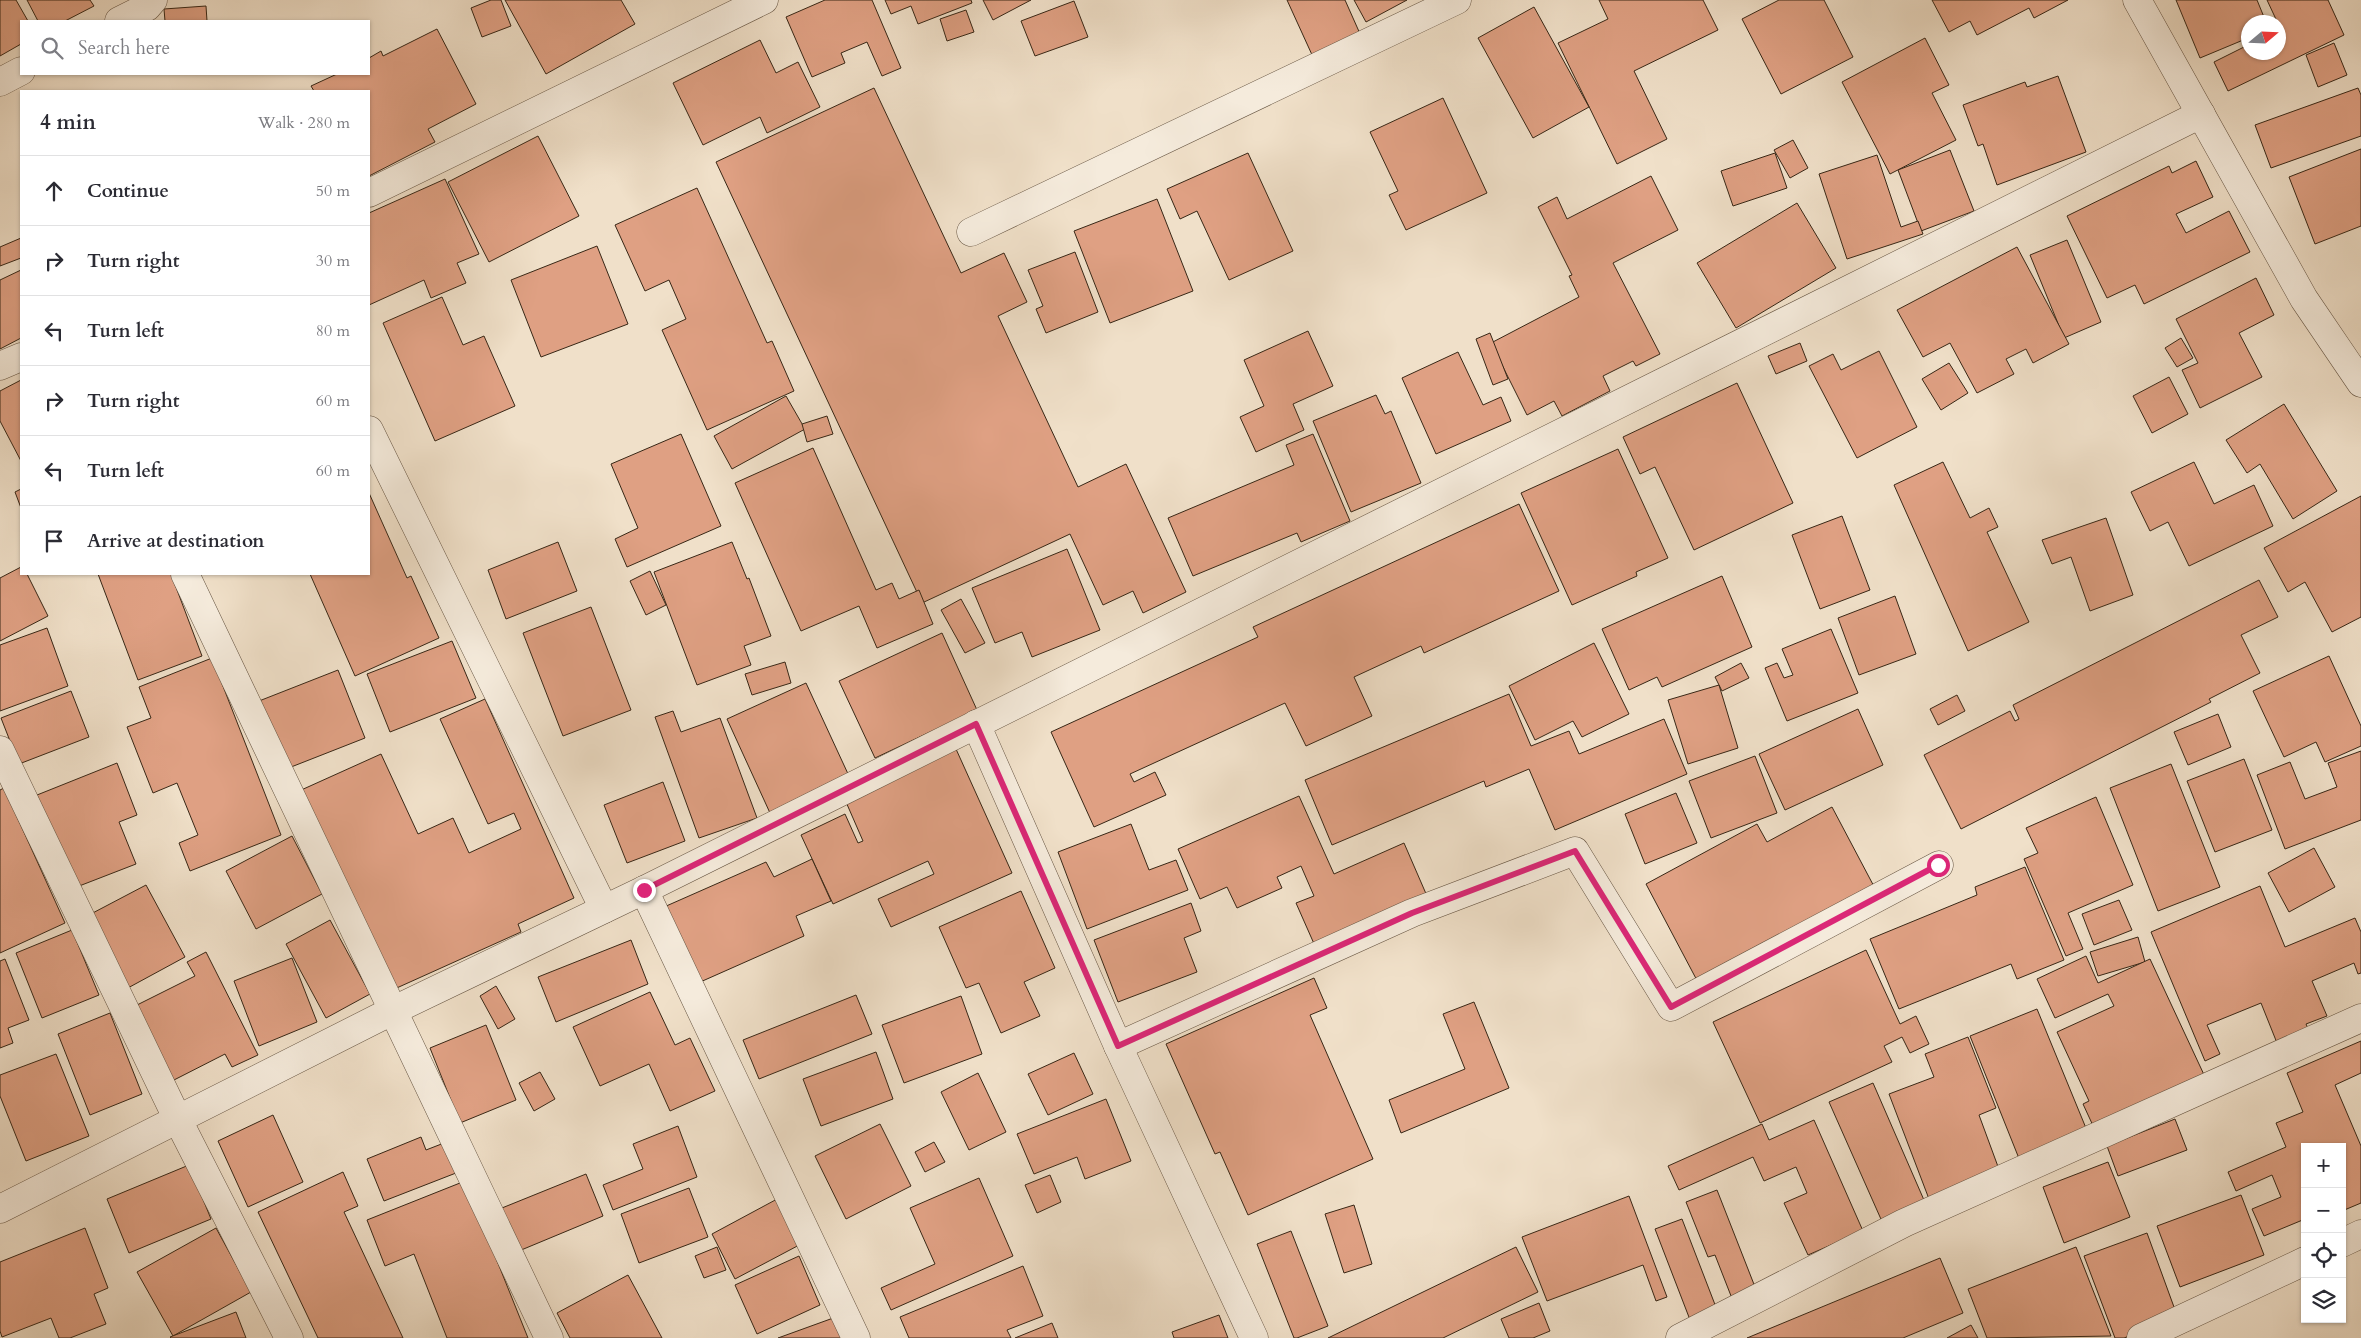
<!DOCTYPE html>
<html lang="en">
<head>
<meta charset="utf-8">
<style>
	body { margin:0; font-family:Cardo,serif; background:#f2f2f3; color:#2b2b33 }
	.controls { position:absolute; right:15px; bottom:15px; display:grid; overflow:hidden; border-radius:0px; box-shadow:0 1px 4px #0004 }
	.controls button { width:45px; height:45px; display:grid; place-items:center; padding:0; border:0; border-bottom:1px solid #e1e1e2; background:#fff; color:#2b2b33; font:25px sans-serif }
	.compass { position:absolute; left:2241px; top:15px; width:45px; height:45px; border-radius:50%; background:#fff; box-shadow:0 1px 4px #0004; rotate:71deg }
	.stop { position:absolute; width:15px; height:15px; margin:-11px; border:4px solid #db2777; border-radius:50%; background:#fff }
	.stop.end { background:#db2777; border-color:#fff; box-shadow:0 1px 5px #0008 }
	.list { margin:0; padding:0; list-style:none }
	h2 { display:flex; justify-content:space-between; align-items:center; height:65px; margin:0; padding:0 20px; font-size:21px }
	h2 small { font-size:16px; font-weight:400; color:#7c7c81 }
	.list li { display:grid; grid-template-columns:32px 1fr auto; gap:15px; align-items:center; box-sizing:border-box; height:70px; padding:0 20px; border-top:1px solid #e1e1e2 }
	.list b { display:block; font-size:19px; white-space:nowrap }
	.list em { font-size:16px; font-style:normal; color:#7c7c81 }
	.icon { flex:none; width:28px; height:28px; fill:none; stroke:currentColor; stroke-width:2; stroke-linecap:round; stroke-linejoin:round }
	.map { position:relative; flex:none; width:2361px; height:1338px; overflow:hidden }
	.search { position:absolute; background:#fff; box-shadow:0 1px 4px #0004; left:20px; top:20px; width:350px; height:55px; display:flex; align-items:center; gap:12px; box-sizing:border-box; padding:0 18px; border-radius:0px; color:#7c7c81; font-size:19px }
	.panel { position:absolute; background:#fff; box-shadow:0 1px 4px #0004; left:20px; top:90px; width:350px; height:485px; border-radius:0px }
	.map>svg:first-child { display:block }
	.building { fill:#dfa083; stroke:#382716 }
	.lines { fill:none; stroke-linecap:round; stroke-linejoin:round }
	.minor-casing { stroke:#665543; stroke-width:29 }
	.minor { stroke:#f5ebdc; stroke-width:28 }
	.route { stroke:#db2777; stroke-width:6 }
</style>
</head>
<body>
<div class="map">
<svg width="2361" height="1338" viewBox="0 0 2361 1338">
	<rect width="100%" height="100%" fill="#f0e0c9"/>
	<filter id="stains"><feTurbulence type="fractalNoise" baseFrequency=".004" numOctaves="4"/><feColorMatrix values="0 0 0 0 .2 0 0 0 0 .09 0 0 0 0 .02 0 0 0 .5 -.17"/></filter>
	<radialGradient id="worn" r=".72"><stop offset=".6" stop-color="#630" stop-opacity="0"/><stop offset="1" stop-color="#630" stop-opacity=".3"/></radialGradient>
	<!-- building -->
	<g class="building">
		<polygon points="0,0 16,0 28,21 21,21 21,44 0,56"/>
		<polygon points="27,0 90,0 94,6 65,21 38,21"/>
		<polygon points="491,0 501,0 511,26 482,37 471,8"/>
		<polygon points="505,0 621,0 635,24 546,74"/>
		<polygon points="825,0 872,0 901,68 882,76 867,42 841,53 845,63 812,77 786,17"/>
		<polygon points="885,0 971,0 972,3 918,24 911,6 891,14"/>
		<polygon points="983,0 1031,0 993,20"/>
		<polygon points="1287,0 1345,0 1361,36 1313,57"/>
		<polygon points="1354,0 1407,0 1366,22"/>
		<polygon points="1599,0 1703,0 1718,30 1634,71 1667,139 1617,164 1558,43 1608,19"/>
		<polygon points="1779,0 1824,0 1853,57 1781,94 1742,19"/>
		<polygon points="1932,0 2068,0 2034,18 2029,8 1977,35 1970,21 1949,32"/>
		<polygon points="2176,0 2257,0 2266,22 2248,22 2248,38 2200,58"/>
		<polygon points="2267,0 2328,0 2344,35 2228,91 2214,62 2248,45 2248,52 2278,52 2278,31 2281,30"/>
		<polygon points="1074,1 1088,37 1035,56 1021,21"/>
		<polygon points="206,6 207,21 165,21 164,9"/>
		<polygon points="1534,7 1589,107 1533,138 1478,38"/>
		<polygon points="966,10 974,32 947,41 940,19"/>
		<polygon points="437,29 476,104 428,129 435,142 369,176 369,91 314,91 311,86 337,74 369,74 369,58 381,51 383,56"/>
		<polygon points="1925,38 1949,85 1932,93 1956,140 1890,174 1842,82"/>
		<polygon points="760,40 776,73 798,62 820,107 767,133 760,117 703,145 673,83"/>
		<polygon points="2334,43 2347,75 2318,87 2306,55"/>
		<polygon points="2058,76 2086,152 1997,185 1983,144 1978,146 1963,105 2025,82 2027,87"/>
		<polygon points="874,88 961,273 1004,253 1027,302 998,316 1078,487 1126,464 1186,592 1143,613 1133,591 1103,605 1070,534 922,603 716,162"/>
		<polygon points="2358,88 2361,95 2361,136 2271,168 2255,125"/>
		<polygon points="1443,98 1487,193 1406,230 1389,195 1398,191 1370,132"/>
		<polygon points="538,136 579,216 489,262 448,182"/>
		<polygon points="1793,140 1808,168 1790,178 1774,150"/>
		<polygon points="2361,149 2361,226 2315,244 2289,177"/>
		<polygon points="1950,150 1974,211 1921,231 1898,170"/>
		<polygon points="1248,153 1293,251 1229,280 1197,211 1180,219 1167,189"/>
		<polygon points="1775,153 1787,188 1733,206 1721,171"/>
		<polygon points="1877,155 1901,227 1918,221 1923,234 1847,259 1819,174"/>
		<polygon points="2196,161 2213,197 2176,214 2186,233 2229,211 2250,252 2144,304 2135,285 2107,298 2067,216 2169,166 2172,173"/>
		<polygon points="1651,176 1678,230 1613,263 1660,354 1636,366 1633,361 1603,376 1610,391 1562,416 1554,401 1527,415 1491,343 1579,297 1569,276 1572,275 1538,207 1557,197 1567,219"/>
		<polygon points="445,179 479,254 457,263 466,283 431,298 424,280 369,305 369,213"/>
		<polygon points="697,188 767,343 772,341 794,391 707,430 662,330 686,319 669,280 645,291 615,225"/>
		<polygon points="1157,199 1193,291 1110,323 1074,231"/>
		<polygon points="1797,203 1836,268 1736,328 1697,263"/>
		<polygon points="21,238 21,258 0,266 0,247"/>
		<polygon points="2067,240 2101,322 2064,338 2030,255"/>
		<polygon points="597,246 628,324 541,357 511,280"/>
		<polygon points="2017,247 2069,344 2033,363 2026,349 2006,359 2014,374 1977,393 1950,343 1923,357 1897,310"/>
		<polygon points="1075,252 1098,312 1046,333 1036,309 1043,306 1028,270"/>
		<polygon points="21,270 21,338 0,349 0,280"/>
		<polygon points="2256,278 2274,315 2239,333 2262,377 2200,408 2182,370 2198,363 2176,319"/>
		<polygon points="442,297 463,345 484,336 515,406 435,441 383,323"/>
		<polygon points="1308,331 1333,386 1293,404 1304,430 1256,452 1240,417 1264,406 1244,360"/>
		<polygon points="1490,333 1508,379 1493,385 1476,339"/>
		<polygon points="2181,338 2193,358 2177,367 2165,348"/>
		<polygon points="1800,343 1807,361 1776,374 1768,356"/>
		<polygon points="1879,351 1917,427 1857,458 1809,366 1833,354 1841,370"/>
		<polygon points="1458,352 1483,405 1501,397 1511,421 1436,454 1402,378"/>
		<polygon points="1949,363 1968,393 1941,410 1922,379"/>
		<polygon points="2169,377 2188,414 2152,433 2133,396"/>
		<polygon points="21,380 21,461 0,421 0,391"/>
		<polygon points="1737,383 1793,503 1694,550 1655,467 1640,474 1623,437"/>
		<polygon points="1376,395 1385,414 1391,411 1421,483 1351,512 1313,421"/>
		<polygon points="786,396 805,429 732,469 714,436"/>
		<polygon points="2284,404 2337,491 2293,519 2260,464 2247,473 2226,440"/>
		<polygon points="827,416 833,434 807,442 802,424"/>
		<polygon points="681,434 721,526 627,567 615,539 638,528 611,464"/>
		<polygon points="1313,434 1350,521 1301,542 1297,533 1193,576 1168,518 1294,465 1286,445"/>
		<polygon points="813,448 876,590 892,583 899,599 919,590 933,624 877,648 859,606 801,631 735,483"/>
		<polygon points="1618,449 1668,558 1636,572 1637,576 1572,605 1521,493"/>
		<polygon points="1943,462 1970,518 1989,508 1998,527 1987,532 2029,622 1968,651 1894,485"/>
		<polygon points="2194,462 2214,504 2254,485 2273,526 2189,566 2168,522 2150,531 2131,492"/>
		<polygon points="21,489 21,508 15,492"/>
		<polygon points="369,493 407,578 411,576 439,638 355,676 310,574 369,574"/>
		<polygon points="2361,496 2361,617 2332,632 2305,582 2288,592 2264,548"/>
		<polygon points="1519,504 1559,591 1424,653 1421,646 1354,677 1372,716 1306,746 1285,703 1130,774 1134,782 1155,772 1166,795 1094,827 1051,732 1258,637 1253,627"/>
		<polygon points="1842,516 1870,590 1820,609 1792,535"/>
		<polygon points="2106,518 2133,595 2090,611 2071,557 2052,564 2042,540"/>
		<polygon points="558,542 577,591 506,619 488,570"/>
		<polygon points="732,542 747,579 749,578 771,636 744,646 751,665 697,685 654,572"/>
		<polygon points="1067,549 1100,630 1032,657 1022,632 995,643 972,588"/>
		<polygon points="21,567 21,574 27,574 48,616 0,641 0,578"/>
		<polygon points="650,571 666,605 646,615 630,581"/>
		<polygon points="98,574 171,574 202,656 138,680"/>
		<polygon points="1722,576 1752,647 1662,687 1657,677 1629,690 1602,629"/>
		<polygon points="2259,580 2278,617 2241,635 2260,673 2209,699 2211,702 1961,829 1924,755 2010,711 2015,721 2019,719 2013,705"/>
		<polygon points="1895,596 1916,654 1859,675 1838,618"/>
		<polygon points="961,599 985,643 965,653 941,610"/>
		<polygon points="591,607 631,710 563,736 523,633"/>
		<polygon points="47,628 68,686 0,711 0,645"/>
		<polygon points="1831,629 1858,693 1787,721 1765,668 1777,663 1784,678 1793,675 1782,649"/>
		<polygon points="942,633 977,710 875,758 839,681"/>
		<polygon points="452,641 476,698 390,732 367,674"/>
		<polygon points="1594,643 1629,714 1582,737 1573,721 1535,740 1509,686"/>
		<polygon points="2329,656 2361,726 2361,746 2325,762 2316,742 2284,757 2253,691"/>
		<polygon points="212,658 281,835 190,871 179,843 198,835 177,783 153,793 127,727 151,718 139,687"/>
		<polygon points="785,662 791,683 752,695 745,674"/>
		<polygon points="1741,663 1749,678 1722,691 1715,677"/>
		<polygon points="338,670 365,738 286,769 259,701"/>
		<polygon points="806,683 849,776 770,813 727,719"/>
		<polygon points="1719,685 1738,748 1688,764 1668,700"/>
		<polygon points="71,691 89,737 19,764 1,718"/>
		<polygon points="1509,694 1531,746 1569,731 1579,754 1664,719 1687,774 1555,830 1529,769 1486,787 1484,781 1332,845 1305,780"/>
		<polygon points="1957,695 1965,711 1938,725 1930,709"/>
		<polygon points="485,699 574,898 518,924 521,932 390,991 299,791 381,754 418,834 453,818 469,853 521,829 514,813 488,824 440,719"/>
		<polygon points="1858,709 1883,765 1785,810 1759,754"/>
		<polygon points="673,711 681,732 720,718 757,818 699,838 655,717"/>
		<polygon points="2218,714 2231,747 2188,765 2174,732"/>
		<polygon points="956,749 1012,873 891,927 878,899 934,874 928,861 833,904 801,835 845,814 858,843 863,841 846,802"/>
		<polygon points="2361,751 2361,820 2285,849 2257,775 2290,762 2305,799 2337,787 2328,763"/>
		<polygon points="1755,756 1777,813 1711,838 1689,781"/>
		<polygon points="2244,759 2272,830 2215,852 2187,781"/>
		<polygon points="117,763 137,815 119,822 136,864 74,888 37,795"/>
		<polygon points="2171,764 2220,887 2158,911 2110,788"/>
		<polygon points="663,782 685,841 627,863 604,805"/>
		<polygon points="4,788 65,923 0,953 0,790"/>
		<polygon points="1676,793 1697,843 1645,864 1625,814"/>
		<polygon points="1299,796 1334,874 1404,843 1427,896 1315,946 1296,903 1314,896 1301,866 1277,877 1282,888 1237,908 1227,887 1200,899 1178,849"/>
		<polygon points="2096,797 2133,885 2068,913 2083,949 2066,956 2024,859 2038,853 2026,828"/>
		<polygon points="1832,807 1878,894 1701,988 1646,884 1757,824 1767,842"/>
		<polygon points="1131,824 1149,870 1176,860 1188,890 1087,929 1058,852"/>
		<polygon points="292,836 322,894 256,929 226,871"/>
		<polygon points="2314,848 2335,887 2289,912 2268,873"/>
		<polygon points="812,859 831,901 796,916 804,936 698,983 664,907 766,862 774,877"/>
		<polygon points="2025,867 2064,960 2017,979 2011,964 1899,1009 1870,939 1977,895 1975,887"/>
		<polygon points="146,885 185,957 126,989 87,916"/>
		<polygon points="2260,886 2285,947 2355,918 2361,932 2361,973 2358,974 2354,963 2312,981 2327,1016 2306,1024 2311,1035 2279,1048 2261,1003 2207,1025 2220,1054 2205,1061 2151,932"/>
		<polygon points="1021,891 1055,968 1024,982 1040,1016 1001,1033 979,983 966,988 939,927"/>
		<polygon points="2119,900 2132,930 2094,945 2082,914"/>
		<polygon points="1191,903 1201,931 1184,938 1197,972 1118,1002 1094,940"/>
		<polygon points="330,920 370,994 326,1018 286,944"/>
		<polygon points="72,930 99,995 42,1018 16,953"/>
		<polygon points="2138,937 2145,962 2098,976 2090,952"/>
		<polygon points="631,940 648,984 556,1022 538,977"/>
		<polygon points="1866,950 1900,1024 1916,1016 1929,1044 1910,1053 1902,1037 1884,1046 1892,1062 1760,1123 1713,1022"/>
		<polygon points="206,952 258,1055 232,1067 225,1054 172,1081 135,1006 195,976 187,962"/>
		<polygon points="2086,956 2098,983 2150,959 2206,1079 2095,1130 2083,1104 2089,1101 2057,1032 2114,1006 2108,994 2055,1018 2037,979"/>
		<polygon points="292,958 317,1022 259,1046 234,981"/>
		<polygon points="5,959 29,1020 8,1028 13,1043 0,1048 0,961"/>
		<polygon points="1314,978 1327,1008 1310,1015 1373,1159 1248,1215 1220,1152 1215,1154 1166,1044"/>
		<polygon points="496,986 515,1019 498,1029 480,996"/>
		<polygon points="650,992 675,1045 690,1038 715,1091 670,1111 649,1064 600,1086 573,1027"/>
		<polygon points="856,995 872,1034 759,1079 743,1040"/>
		<polygon points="961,996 982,1054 904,1083 882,1025"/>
		<polygon points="1474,1002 1509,1088 1401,1133 1389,1100 1465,1069 1443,1014"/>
		<polygon points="2037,1009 2088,1133 2020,1161 1970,1036"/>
		<polygon points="110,1013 142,1094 90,1115 58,1034"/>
		<polygon points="486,1025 516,1100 460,1123 430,1048"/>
		<polygon points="1968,1037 1996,1108 1979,1115 2000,1172 1929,1199 1889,1094 1934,1077 1925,1054"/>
		<polygon points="2361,1041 2361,1073 2335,1085 2361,1146 2361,1203 2342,1211 2342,1147 2305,1147 2305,1219 2264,1236 2252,1209 2281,1197 2272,1175 2236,1191 2228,1172 2286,1147 2276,1123 2303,1112 2287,1073"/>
		<polygon points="876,1052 893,1099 821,1126 803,1079"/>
		<polygon points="1074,1053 1093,1094 1048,1115 1028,1074"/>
		<polygon points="56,1054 89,1136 26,1161 0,1096 0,1075"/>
		<polygon points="540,1072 555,1099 534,1111 519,1083"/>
		<polygon points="978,1073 1006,1132 969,1150 941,1092"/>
		<polygon points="1873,1083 1927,1207 1884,1226 1829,1102"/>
		<polygon points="1106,1099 1131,1161 1085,1179 1077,1157 1034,1174 1017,1134"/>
		<polygon points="273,1115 303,1182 248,1207 218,1141"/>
		<polygon points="2175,1119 2187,1150 2118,1176 2107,1146"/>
		<polygon points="1814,1120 1863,1231 1808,1255 1784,1203 1807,1193 1796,1167 1764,1181 1753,1157 1679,1190 1668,1166 1762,1124 1769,1140"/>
		<polygon points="880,1124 911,1186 846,1219 815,1156"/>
		<polygon points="678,1126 697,1177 613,1210 603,1185 643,1169 633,1144"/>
		<polygon points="421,1137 426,1150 444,1143 456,1173 384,1201 367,1159"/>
		<polygon points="934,1142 945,1162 925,1172 915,1152"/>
		<polygon points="2108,1162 2130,1217 2064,1243 2043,1187"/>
		<polygon points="189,1165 211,1219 129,1253 107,1199"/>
		<polygon points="343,1172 358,1206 344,1212 403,1338 318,1338 258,1212"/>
		<polygon points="586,1174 603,1216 514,1253 497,1210"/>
		<polygon points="1050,1175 1061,1202 1037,1213 1025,1185"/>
		<polygon points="979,1178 1013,1256 891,1310 881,1288 935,1264 910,1208"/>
		<polygon points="465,1181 528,1338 447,1338 414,1254 385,1266 367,1220"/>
		<polygon points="689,1188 708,1237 639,1263 621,1214"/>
		<polygon points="1717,1190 1757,1292 1733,1301 1715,1255 1708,1257 1686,1202"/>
		<polygon points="2241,1195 2264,1255 2180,1287 2157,1226"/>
		<polygon points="1629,1196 1667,1297 1656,1301 1643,1265 1547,1301 1522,1237"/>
		<polygon points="779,1198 803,1243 735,1279 712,1234"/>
		<polygon points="1354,1205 1372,1264 1344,1273 1325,1214"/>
		<polygon points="1682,1219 1719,1315 1692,1325 1655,1229"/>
		<polygon points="85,1228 108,1288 94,1294 106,1324 70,1338 59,1338 51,1318 2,1337 0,1331 0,1262"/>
		<polygon points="216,1228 251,1292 173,1336 137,1272"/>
		<polygon points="1291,1231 1328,1326 1297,1338 1294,1338 1257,1244"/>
		<polygon points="2147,1233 2178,1318 2124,1338 2115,1338 2084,1256"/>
		<polygon points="717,1247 726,1270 704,1278 695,1256"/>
		<polygon points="1516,1247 1538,1292 1443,1338 1328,1338"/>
		<polygon points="2076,1247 2111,1336 1987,1338 1968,1289"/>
		<polygon points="799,1256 820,1305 757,1334 735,1285"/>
		<polygon points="1940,1258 1963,1313 1903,1338 1747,1338"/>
		<polygon points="1023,1266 1043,1316 1007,1330 1011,1338 909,1338 900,1317"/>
		<polygon points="628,1275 662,1338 570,1338 557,1313"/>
		<polygon points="1539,1303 1550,1331 1533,1338 1509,1338 1501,1319"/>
		<polygon points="236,1312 246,1338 171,1338 170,1337"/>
		<polygon points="1219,1315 1228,1338 1174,1338 1172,1332"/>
		<polygon points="836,1317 844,1338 778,1338"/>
		<polygon points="1052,1323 1058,1338 1015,1338"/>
		<polygon points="1971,1325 1978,1338 1947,1338"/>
	</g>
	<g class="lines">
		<!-- minor casing -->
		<g class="minor-casing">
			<g id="minor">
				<polyline points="2137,0 2304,299 2361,383"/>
				<polyline points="119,21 147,7 153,0"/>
				<polyline points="0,82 21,71"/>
				<polyline points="369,193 764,0"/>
				<polyline points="971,232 1457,0"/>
				<polyline points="0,366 21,357"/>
				<polyline points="369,430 604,909"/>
				<polyline points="185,574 549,1338"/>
				<polyline points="976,724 1118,1046 1254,1338"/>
				<polyline points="0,750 177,1118 289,1338"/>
				<polyline points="644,890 856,1338"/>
				<polyline points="1118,1046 1412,913 1575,851 1671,1007 1939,865"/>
				<polyline points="0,1209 392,1011 644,890 2201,114"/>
				<polyline points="2342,1243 2361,1234"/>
				<polyline points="1680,1338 1904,1223 2361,1018"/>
				<polyline points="2141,1338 2305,1261"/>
			</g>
		</g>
		<!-- minor -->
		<use href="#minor" class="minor"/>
	</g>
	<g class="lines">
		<!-- route -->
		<polyline class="route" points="644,890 976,724 1118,1046 1412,913 1575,851 1671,1007 1938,865"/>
	</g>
	<rect width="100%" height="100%" filter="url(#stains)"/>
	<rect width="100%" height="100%" fill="url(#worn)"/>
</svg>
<div class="controls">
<button>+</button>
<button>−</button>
<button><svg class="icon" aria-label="locate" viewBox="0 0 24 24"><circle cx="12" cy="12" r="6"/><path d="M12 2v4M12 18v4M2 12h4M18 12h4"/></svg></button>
<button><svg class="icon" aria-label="layers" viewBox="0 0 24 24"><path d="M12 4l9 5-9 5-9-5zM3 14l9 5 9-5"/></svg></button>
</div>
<svg class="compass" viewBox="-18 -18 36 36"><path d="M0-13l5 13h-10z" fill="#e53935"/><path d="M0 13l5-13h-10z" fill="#7c7c81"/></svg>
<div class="stop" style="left:1938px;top:865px"></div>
<div class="stop end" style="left:644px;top:890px"></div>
<div class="search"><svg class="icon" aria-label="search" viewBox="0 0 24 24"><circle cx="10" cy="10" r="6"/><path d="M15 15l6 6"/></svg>Search here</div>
<section class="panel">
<h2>4 min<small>Walk · 280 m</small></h2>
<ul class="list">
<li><svg class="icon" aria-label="ahead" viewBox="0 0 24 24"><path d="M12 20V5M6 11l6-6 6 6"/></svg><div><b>Continue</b></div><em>50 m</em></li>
<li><svg class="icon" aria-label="right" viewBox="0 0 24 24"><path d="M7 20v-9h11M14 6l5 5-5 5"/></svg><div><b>Turn right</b></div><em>30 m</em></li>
<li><svg class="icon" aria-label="left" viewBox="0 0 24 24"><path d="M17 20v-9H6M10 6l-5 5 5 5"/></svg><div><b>Turn left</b></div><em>80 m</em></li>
<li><svg class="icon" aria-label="right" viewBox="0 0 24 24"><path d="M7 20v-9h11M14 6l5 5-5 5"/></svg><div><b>Turn right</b></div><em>60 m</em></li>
<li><svg class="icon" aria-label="left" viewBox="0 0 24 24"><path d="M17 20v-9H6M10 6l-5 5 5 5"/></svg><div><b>Turn left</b></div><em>60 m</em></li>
<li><svg class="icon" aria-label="arrive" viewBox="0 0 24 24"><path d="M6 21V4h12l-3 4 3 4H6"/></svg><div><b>Arrive at destination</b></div></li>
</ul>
</section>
</div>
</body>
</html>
